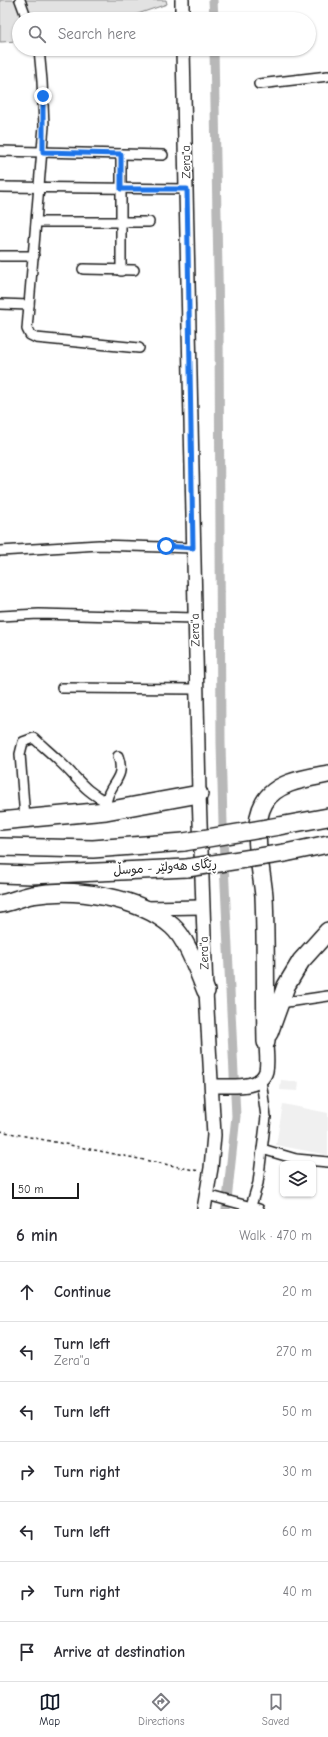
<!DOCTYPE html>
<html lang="en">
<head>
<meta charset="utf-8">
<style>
	body { margin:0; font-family:"Comic Neue","Playpen Sans Arabic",sans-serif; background:#f7f7f7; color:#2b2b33 }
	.controls { position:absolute; right:12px; bottom:12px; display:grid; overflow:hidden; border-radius:6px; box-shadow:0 1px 3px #0004 }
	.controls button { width:36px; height:36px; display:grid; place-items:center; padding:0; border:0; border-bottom:1px solid #e1e1e2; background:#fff; color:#2b2b33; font:20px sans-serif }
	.scale { position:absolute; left:12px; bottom:10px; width:67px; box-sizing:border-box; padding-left:4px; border:2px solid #1c1c1c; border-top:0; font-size:11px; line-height:14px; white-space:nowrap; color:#1c1c1c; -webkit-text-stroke:3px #fff; paint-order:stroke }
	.stop { position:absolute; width:12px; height:12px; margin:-9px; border:3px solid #1a73e8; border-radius:50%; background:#fff }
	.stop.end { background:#1a73e8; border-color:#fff; box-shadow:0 1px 4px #0008 }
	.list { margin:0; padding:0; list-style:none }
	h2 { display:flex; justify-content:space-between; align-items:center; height:52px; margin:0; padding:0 16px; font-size:17px }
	h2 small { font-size:13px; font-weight:400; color:#7c7c81 }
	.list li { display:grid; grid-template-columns:26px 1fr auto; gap:12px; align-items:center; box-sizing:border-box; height:60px; padding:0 16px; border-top:1px solid #e1e1e2 }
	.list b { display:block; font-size:15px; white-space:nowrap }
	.list p { margin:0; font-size:13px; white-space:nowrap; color:#7c7c81 }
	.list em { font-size:13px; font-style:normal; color:#7c7c81 }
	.icon { flex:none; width:22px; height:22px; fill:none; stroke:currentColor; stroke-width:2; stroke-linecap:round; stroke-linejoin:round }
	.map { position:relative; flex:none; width:328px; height:1209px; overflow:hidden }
	.search { position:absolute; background:#fff; box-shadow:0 1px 3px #0004; left:12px; right:12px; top:12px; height:44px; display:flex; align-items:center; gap:10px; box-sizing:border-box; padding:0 14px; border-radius:22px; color:#7c7c81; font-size:15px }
	.sheet { height:472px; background:#fff }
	nav { display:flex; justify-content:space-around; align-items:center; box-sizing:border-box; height:56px; border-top:1px solid #e1e1e2; background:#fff; font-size:11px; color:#7c7c81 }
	nav a { display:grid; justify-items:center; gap:2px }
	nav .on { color:#111827 }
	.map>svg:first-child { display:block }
	.built { fill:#f0f0f0 }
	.green { fill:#e2e2e2; stroke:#7f7f7f }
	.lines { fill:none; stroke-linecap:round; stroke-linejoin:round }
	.canal { stroke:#b8b8b8; stroke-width:9 }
	.street-casing { stroke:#1c1c1c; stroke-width:12 }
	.secondary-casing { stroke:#1c1c1c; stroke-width:16 }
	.highway-casing { stroke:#1c1c1c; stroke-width:20 }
	.path { stroke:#1c1c1c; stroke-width:1.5; stroke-dasharray:3 3; stroke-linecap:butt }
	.street { stroke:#fff; stroke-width:9 }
	.secondary { stroke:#fff; stroke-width:13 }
	.highway { stroke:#fff; stroke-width:17 }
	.highway-bridge-casing { stroke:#1c1c1c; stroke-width:20; stroke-linecap:butt }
	.highway-bridge { stroke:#fff; stroke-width:17 }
	.route { stroke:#1a73e8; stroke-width:5 }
	.labels { text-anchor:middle; stroke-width:4; stroke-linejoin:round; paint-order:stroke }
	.street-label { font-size:12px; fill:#1c1c1c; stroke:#fff }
</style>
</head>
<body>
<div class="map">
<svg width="328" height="1209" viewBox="0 0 328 1209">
	<rect width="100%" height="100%" fill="#fff"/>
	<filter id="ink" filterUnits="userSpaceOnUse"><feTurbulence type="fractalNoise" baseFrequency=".025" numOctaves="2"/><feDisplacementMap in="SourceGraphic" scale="8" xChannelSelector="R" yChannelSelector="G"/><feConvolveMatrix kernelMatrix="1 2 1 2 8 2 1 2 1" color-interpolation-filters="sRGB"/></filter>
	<g filter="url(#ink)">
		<!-- built -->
		<g class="built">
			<polygon points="281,1080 299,1082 298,1091 280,1090"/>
			<polygon points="283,1104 328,1113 328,1155 276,1145"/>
		</g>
		<!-- green -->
		<polygon class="green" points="0,0 166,0 167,4 123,19 19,19 19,41 0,42"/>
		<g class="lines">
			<!-- canal -->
			<g class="canal">
				<polyline points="213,0 214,19"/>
				<polyline points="214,49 219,327 221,743 224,864 236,1116 226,1209"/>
			</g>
			<!-- street casing -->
			<g class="street-casing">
				<g id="street">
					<polyline points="20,0 27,19"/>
					<polyline points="39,49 42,81 44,126 27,329 30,335 36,338 139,348"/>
					<polyline points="259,84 328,76"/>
					<polyline points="0,151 163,155"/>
					<polyline points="0,187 187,189"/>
					<polyline points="37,222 149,222"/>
					<polyline points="0,256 34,256"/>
					<polyline points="83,269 134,270"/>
					<polyline points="121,271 121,154"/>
					<polyline points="0,304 29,305"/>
					<polyline points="0,551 99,545 193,548"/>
					<polyline points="0,616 39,614 195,618"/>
					<polyline points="62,688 197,689"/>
					<path d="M 106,805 C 107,783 127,780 118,756"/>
					<path d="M 25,818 L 20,754 L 23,742 L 34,738 C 42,746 51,753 59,761 C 75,775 86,793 106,801"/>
					<polyline points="280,1003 328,996"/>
					<polyline points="262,1149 296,1159 328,1162"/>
					<polyline points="207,1195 259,1209"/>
					<polyline points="250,1209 258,1183 266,1117 261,1080"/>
				</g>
			</g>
			<!-- secondary casing -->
			<g class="secondary-casing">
				<g id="secondary">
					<polyline points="182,0 182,19"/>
					<polyline points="183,49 199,794 206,991 214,1135 211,1168 204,1209"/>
					<polyline points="146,908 202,907"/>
					<path d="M 212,1086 C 227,1085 261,1091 266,1071 C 268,1062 266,1051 266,1042"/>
				</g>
			</g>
			<!-- highway casing -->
			<g class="highway-casing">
				<g id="highway">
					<polyline points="0,821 106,811 199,794"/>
					<polyline points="279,826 328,817"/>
					<polyline points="0,847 93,849 184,842"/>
					<polyline points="285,853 328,844"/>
					<polyline points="0,874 31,875 187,868"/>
					<path d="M 0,904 C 11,902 21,897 32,895 C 75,887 139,897 172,926 C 187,939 198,972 206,991"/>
					<polyline points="269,1033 286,986 301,961 328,931"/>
					<path d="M 266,1042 C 265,994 266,945 264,896 C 262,870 250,828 264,803 C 275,782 307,778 328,774"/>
				</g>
			</g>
			<!-- path -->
			<polyline class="path" points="0,1131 199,1171"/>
			<!-- street -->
			<use href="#street" class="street"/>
			<!-- secondary -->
			<use href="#secondary" class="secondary"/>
			<!-- highway -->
			<use href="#highway" class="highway"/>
			<!-- highway-bridge casing -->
			<g class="highway-bridge-casing">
				<g id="highway-bridge">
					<polyline points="184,842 279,826"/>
					<polyline points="187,868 285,853"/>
				</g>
			</g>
			<!-- highway-bridge -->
			<use href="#highway-bridge" class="highway-bridge"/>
		</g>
	</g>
	<g class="lines" filter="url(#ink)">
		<!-- route -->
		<polyline class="route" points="43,96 43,152 121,154 121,189 187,189 193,548 166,546"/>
	</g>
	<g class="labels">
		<!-- street labels -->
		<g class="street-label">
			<text transform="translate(186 162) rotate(-91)" y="4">Zera"a</text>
			<text transform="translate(195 630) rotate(-92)" y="4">Zera"a</text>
			<text transform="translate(165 867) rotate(-4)" y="4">ڕێگای هەولێر - موسڵ</text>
			<text transform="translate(204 953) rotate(-92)" y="4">Zera"a</text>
		</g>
	</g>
</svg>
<div class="controls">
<button><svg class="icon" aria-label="layers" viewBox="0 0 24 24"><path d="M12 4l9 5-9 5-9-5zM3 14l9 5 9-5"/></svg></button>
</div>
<div class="scale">50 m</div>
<div class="stop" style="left:166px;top:546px"></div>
<div class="stop end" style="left:43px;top:96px"></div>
<div class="search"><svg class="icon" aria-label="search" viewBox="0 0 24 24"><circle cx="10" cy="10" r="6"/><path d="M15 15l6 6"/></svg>Search here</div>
</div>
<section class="sheet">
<h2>6 min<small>Walk · 470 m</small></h2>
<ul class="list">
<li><svg class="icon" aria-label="ahead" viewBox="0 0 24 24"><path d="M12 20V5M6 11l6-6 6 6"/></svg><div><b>Continue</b></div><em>20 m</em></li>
<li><svg class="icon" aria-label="left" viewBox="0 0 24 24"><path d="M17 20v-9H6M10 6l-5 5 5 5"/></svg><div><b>Turn left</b><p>Zera&quot;a</p></div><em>270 m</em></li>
<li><svg class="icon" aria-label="left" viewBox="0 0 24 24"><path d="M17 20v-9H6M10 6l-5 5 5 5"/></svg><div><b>Turn left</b></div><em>50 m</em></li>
<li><svg class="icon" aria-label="right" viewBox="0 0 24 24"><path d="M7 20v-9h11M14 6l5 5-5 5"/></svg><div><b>Turn right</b></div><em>30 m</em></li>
<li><svg class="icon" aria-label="left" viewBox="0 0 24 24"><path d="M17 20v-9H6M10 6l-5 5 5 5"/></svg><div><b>Turn left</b></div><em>60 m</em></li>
<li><svg class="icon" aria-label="right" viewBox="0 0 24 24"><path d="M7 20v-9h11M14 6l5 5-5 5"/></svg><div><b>Turn right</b></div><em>40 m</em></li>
<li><svg class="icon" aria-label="arrive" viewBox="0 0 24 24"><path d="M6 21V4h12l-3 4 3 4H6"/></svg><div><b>Arrive at destination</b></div></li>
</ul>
</section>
<nav>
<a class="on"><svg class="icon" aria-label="map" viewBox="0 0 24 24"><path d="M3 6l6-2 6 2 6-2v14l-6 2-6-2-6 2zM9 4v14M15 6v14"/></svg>Map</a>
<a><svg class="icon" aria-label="directions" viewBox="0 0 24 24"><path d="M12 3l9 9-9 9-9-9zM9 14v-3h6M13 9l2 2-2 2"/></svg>Directions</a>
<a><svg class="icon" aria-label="saved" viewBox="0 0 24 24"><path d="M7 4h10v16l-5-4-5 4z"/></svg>Saved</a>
</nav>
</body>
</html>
